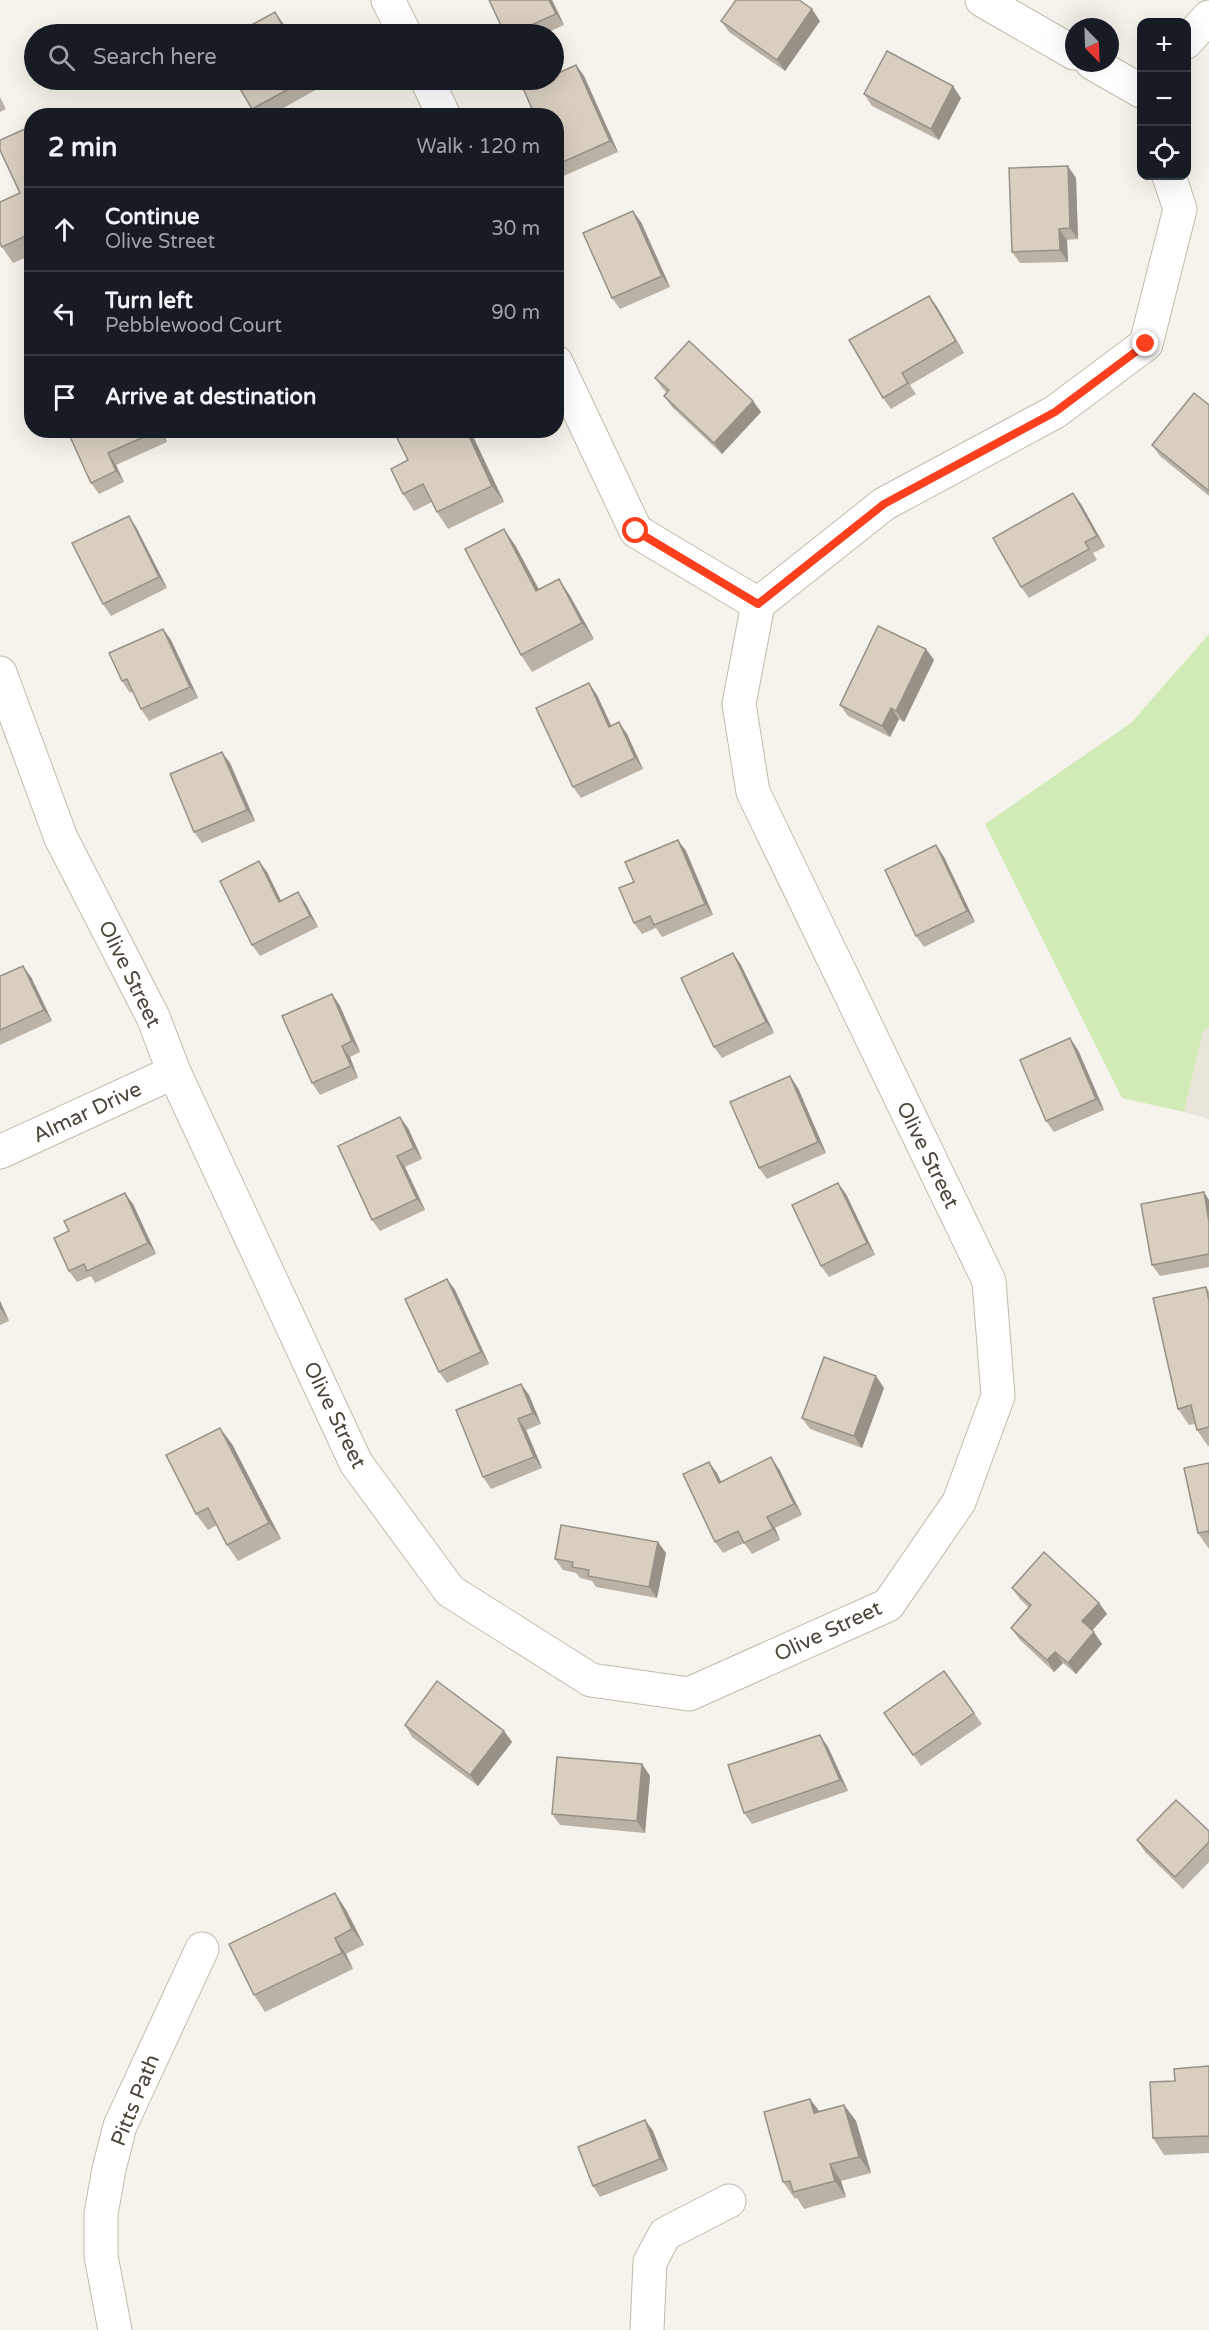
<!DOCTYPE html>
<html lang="en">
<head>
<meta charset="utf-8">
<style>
	body { margin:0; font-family:"Varela Round",sans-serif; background:#242831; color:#f1f3f6 }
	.controls { position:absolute; right:18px; top:18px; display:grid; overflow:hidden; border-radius:12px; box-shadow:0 6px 24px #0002 }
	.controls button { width:54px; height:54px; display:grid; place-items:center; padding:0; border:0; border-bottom:2px solid #363941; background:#171b24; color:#f1f3f6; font:30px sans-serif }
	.compass { position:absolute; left:1065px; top:18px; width:54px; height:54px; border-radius:50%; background:#171b24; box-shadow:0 6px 24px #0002; rotate:157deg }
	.stop { position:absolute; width:18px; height:18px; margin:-14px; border:4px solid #fc3f1d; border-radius:50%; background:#fff }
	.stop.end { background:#fc3f1d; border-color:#fff; box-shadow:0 2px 6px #0008 }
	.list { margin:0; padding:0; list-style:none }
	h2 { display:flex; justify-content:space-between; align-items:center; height:78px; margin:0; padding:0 24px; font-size:26px }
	h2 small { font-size:20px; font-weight:400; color:#9ea1a6 }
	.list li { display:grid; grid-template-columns:39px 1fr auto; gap:18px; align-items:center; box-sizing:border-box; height:84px; padding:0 24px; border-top:2px solid #363941 }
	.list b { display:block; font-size:22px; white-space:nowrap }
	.list p { margin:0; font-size:20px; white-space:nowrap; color:#9ea1a6 }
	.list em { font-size:20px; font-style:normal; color:#9ea1a6 }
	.icon { flex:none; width:33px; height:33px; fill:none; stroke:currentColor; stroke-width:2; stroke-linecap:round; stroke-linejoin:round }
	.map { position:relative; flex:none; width:1209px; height:2330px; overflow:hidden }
	.search { position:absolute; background:#171b24; box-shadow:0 6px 24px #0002; left:24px; top:24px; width:540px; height:66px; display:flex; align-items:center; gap:15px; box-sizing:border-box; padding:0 21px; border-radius:33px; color:#9ea1a6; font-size:22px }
	.panel { position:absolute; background:#171b24; box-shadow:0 6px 24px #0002; left:24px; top:108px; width:540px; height:330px; border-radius:24px }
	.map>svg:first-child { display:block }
	.residential { fill:#eae5da }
	.green { fill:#d2eab5 }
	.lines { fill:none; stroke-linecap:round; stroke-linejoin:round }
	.minor-casing { stroke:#c2bbae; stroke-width:35 }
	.minor { stroke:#fff; stroke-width:33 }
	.wall { fill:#bab2a6 }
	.shaded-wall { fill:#979187 }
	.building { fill:#d8cfc1; stroke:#979187; stroke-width:1.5 }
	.route { stroke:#fc3f1d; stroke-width:8 }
	.labels { text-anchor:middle; stroke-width:5; stroke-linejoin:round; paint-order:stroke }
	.street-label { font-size:21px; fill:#4b4439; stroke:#fff }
</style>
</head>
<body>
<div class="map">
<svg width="1209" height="2330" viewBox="0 0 1209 2330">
	<rect width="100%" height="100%" fill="#f6f3ec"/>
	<!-- residential -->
	<polygon class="residential" points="1209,1027 1209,1119 1184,1112 1203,1032"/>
	<!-- green -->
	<polygon class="green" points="1209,634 1209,1027 1203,1032 1184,1112 1122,1098 985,824 1131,723"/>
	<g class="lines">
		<!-- minor casing -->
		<g class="minor-casing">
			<g id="minor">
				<polyline points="388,0 405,34"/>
				<polyline points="982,0 1074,53"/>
				<polyline points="1186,42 1209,17"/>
				<polyline points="1092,63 1141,91"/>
				<polyline points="427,80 444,116"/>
				<polyline points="758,604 884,504 1055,412 1146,344 1180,209 1169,176"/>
				<polyline points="0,673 61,838 153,1017 174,1072 356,1463 450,1591 591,1680 689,1694 888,1605 959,1502 998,1396 989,1281 753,792 739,704 758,604 636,531 556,362"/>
				<polyline points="0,1152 174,1072"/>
				<polyline points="115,2330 101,2256 101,2214 109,2169 120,2126 202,1949"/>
				<polyline points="647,2330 650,2262 665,2234 729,2201"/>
			</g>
		</g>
		<!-- minor -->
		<use href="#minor" class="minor"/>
	</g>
	<!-- wall -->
	<g class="wall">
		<polygon points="489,0 552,0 564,25 544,34 505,34"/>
		<polygon points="721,21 820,21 785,71 729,32"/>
		<polygon points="576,65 584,76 618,152 559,178 556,174 556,116"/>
		<polygon points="235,80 314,80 319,88 269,116 257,116"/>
		<polygon points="864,94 961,98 939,140 872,106"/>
		<polygon points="0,97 6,109 0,112"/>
		<polygon points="32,126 32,255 13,263 2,247 20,193"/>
		<polygon points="1076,178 1078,239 1067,240 1068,262 1020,263 1012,252"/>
		<polygon points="641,222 670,287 620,309 612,298"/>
		<polygon points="929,296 937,307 964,353 910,385 916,394 891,409 883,398"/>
		<polygon points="655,378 753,401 761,412 722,454 672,407 664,396 667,393 663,389"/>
		<polygon points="1209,405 1209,496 1160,456 1152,445"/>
		<polygon points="67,430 162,430 167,442 116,465 124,482 99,494 91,483"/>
		<polygon points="470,430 504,502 448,529 437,512 432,502 414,511 403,494"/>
		<polygon points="1081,504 1105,547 1093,553 1097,560 1029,598 1021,587"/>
		<polygon points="136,527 167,588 111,616 103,604"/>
		<polygon points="515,545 539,589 559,579 570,596 594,639 532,672 521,655"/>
		<polygon points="163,629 171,640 198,698 149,721 141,709 133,691 130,693 122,681"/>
		<polygon points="926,649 934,660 904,722 899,719 890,737 848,716 840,705"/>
		<polygon points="597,695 611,726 627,734 643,769 581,798 573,787"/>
		<polygon points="230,763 255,821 202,843 194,832"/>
		<polygon points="678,840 686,851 713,915 662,937 656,928 642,934 634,923 634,882"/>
		<polygon points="936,845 944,857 975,922 924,947 916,936"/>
		<polygon points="267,872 281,901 306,904 318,927 260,956 252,945"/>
		<polygon points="733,953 741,965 774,1033 722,1058 714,1047"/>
		<polygon points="0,976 31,977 52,1021 0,1045"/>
		<polygon points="332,994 340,1006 360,1052 350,1057 358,1078 320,1095 312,1083"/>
		<polygon points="1078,1050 1104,1110 1054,1132 1046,1121"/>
		<polygon points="798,1088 826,1153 767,1179 759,1168"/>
		<polygon points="408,1128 422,1159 405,1167 425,1210 380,1231 372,1220"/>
		<polygon points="846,1194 875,1255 829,1277 821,1266"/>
		<polygon points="1209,1200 1209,1267 1160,1276 1152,1265"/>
		<polygon points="133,1204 156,1254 95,1283 91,1276 77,1282 69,1271"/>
		<polygon points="447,1279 455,1290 489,1364 447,1383 439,1372"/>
		<polygon points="1206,1287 1209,1291 1209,1446 1208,1446 1197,1430 1195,1424 1189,1425 1178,1409"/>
		<polygon points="0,1301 9,1321 0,1325"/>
		<polygon points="521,1384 529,1395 541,1424 526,1430 542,1468 491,1489 483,1477"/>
		<polygon points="884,1388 862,1448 810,1429 802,1418"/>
		<polygon points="232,1444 281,1539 238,1561 227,1545 217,1525 208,1530 196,1514"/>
		<polygon points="1209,1463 1209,1549 1198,1533"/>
		<polygon points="779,1469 802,1515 775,1528 780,1540 752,1554 744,1543 723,1553 715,1542 717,1473 721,1482"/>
		<polygon points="666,1553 657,1598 596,1587 592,1581 580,1578 576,1573 563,1570 555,1559"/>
		<polygon points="1012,1588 1099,1603 1107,1614 1092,1630 1102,1644 1076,1674 1063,1663 1054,1672 1019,1639 1011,1628 1029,1608 1020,1599"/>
		<polygon points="944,1671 982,1724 921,1766 884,1713"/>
		<polygon points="405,1725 504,1731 512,1742 478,1786 412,1737"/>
		<polygon points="828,1747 848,1791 752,1824 744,1813"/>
		<polygon points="642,1764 650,1776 645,1833 560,1825 552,1814"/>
		<polygon points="1209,1831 1209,1862 1183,1889 1145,1852 1137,1840"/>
		<polygon points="335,1893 346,1910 364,1945 346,1954 353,1969 265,2012 254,1995"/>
		<polygon points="1209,2066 1209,2153 1164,2155 1153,2138 1175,2081"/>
		<polygon points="810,2099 819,2111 844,2105 856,2121 871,2173 841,2181 846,2197 804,2209 797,2198 795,2199 783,2182"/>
		<polygon points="645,2120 653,2131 668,2170 600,2197 593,2186"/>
	</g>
	<!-- shaded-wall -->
	<g class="shaded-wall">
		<polygon points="549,0 552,0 564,25 556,14"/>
		<polygon points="812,9 820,21 785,71 777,60"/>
		<polygon points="275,12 283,23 289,34 287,34"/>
		<polygon points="576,65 584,76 618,152 610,141"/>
		<polygon points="953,86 961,98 939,140 931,129"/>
		<polygon points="1068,166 1076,178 1078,239 1070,228"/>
		<polygon points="633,211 641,222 670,287 662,276"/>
		<polygon points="1059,229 1067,240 1068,262 1060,250"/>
		<polygon points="929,296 937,307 964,353 956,341"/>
		<polygon points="753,401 761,412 722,454 714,443"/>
		<polygon points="159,430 162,430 167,442"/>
		<polygon points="466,430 470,430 504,502 492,486"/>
		<polygon points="108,453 116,465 124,482 116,471"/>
		<polygon points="1073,493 1081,504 1105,547 1097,536"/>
		<polygon points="129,516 136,527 167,588 159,577"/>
		<polygon points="504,529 515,545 548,607 536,591"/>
		<polygon points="559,579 570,596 594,639 582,623"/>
		<polygon points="163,629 171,640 198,698 190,687"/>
		<polygon points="926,649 934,660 904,722 896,711"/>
		<polygon points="589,683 597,695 617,738 609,727"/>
		<polygon points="891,708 899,719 890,737 882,726"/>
		<polygon points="619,722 627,734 643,769 635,758"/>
		<polygon points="222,752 230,763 255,821 247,810"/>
		<polygon points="678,840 686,851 713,915 705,904"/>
		<polygon points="936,845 944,857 975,922 967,911"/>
		<polygon points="259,861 267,872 287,913 279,902"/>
		<polygon points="298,892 306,904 318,927 310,916"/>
		<polygon points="733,953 741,965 774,1033 766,1022"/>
		<polygon points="23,966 31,977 52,1021 44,1010"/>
		<polygon points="332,994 340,1006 360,1052 352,1041"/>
		<polygon points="1070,1038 1078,1050 1104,1110 1096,1099"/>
		<polygon points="342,1046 350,1057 358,1078 351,1066"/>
		<polygon points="790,1076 798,1088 826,1153 818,1142"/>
		<polygon points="400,1117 408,1128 422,1159 414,1148"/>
		<polygon points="397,1156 405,1167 425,1210 417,1199"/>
		<polygon points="838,1183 846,1194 875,1255 867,1243"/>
		<polygon points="1204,1192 1209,1200 1209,1222"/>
		<polygon points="125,1193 133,1204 156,1254 148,1243"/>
		<polygon points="447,1279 455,1290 489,1364 481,1352"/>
		<polygon points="0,1301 9,1321 0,1308"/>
		<polygon points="876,1376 884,1388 862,1448 854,1436"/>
		<polygon points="521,1384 529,1395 541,1424 533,1413"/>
		<polygon points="518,1419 526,1430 542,1468 534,1457"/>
		<polygon points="220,1428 232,1444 281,1539 269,1523"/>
		<polygon points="771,1457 779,1469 802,1515 794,1504"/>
		<polygon points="709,1462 717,1473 727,1494 719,1483"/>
		<polygon points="767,1517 775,1528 780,1540 773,1529"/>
		<polygon points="658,1542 666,1553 657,1598 649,1587"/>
		<polygon points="1099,1603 1107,1614 1090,1633 1082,1621"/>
		<polygon points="1094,1632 1102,1644 1076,1674 1068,1663"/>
		<polygon points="1055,1652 1063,1663 1054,1672 1047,1660"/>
		<polygon points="504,1731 512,1742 478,1786 470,1775"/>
		<polygon points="820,1735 828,1747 848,1791 840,1780"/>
		<polygon points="642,1764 650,1776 645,1833 637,1821"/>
		<polygon points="335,1893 346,1910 364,1945 352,1929"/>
		<polygon points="335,1938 346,1954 353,1969 342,1953"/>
		<polygon points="810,2099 822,2115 814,2113"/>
		<polygon points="844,2105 856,2121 871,2173 859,2157"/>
		<polygon points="645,2120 653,2131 668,2170 660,2159"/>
		<polygon points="830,2164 841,2181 846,2197 835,2181"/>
	</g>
	<!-- building -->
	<g class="building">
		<polygon points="489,0 549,0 556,14 511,34 505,34"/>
		<polygon points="736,0 799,0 812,9 777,60 721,21"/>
		<polygon points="275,12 287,34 235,34"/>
		<polygon points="887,51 953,86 931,129 864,94"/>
		<polygon points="576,65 610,141 556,165 556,116 535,116 523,88 543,80 554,80 554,75"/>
		<polygon points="235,80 305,80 252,109"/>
		<polygon points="66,111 68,116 56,116"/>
		<polygon points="32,126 32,233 2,247 0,243 0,202 20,193 0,150 0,140"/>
		<polygon points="1068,166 1070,228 1059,229 1060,250 1012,252 1009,168"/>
		<polygon points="633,211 662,276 612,298 583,233"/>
		<polygon points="32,292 32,307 27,294"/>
		<polygon points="929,296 956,341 902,373 908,383 883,398 849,340"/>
		<polygon points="689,341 753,401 714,443 664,396 669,390 655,378"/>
		<polygon points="1194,393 1209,405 1209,491 1152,445"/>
		<polygon points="67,430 159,430 108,453 116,471 91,483"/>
		<polygon points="393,430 466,430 492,486 437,512 423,484 403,494 391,469 408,460"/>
		<polygon points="1073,493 1097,536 1085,542 1089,549 1021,587 993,538"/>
		<polygon points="129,516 159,577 103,604 72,543"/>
		<polygon points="504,529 536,591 559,579 582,623 521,655 465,549"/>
		<polygon points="878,626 926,649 896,711 891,708 882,726 840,705"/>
		<polygon points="163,629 190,687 141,709 127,679 122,681 109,653"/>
		<polygon points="589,683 609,727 619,722 635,758 573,787 536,708"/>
		<polygon points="222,752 247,810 194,832 170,774"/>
		<polygon points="678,840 705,904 654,925 650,916 634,923 619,888 634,882 625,862"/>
		<polygon points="936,845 967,911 916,936 885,870"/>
		<polygon points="259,861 279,902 298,892 310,916 252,945 220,881"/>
		<polygon points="733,953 766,1022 714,1047 681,978"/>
		<polygon points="23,966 44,1010 0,1030 0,976"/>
		<polygon points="332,994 352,1041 342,1046 351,1066 312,1083 282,1016"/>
		<polygon points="1070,1038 1096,1099 1046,1121 1020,1060"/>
		<polygon points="790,1076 818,1142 759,1168 730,1102"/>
		<polygon points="400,1117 414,1148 397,1156 417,1199 372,1220 338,1146"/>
		<polygon points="838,1183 867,1243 821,1266 792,1205"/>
		<polygon points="1204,1192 1209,1222 1209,1254 1152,1265 1141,1204"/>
		<polygon points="125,1193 148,1243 87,1271 84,1264 69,1271 54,1238 69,1231 64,1221"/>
		<polygon points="447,1279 481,1352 439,1372 405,1299"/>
		<polygon points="1206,1287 1209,1301 1209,1427 1197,1430 1191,1405 1178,1409 1153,1298"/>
		<polygon points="824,1357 876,1376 854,1436 802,1418"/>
		<polygon points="521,1384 533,1413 518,1419 534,1457 483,1477 456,1410"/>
		<polygon points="220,1428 269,1523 227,1545 208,1508 196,1514 166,1455"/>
		<polygon points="771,1457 794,1504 767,1517 773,1529 744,1543 738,1531 715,1542 683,1474 709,1462 719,1483"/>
		<polygon points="1209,1463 1209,1534 1208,1531 1198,1533 1184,1468"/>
		<polygon points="561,1525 658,1542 649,1587 588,1576 589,1570 572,1567 573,1562 555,1559"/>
		<polygon points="1044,1552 1099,1603 1082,1621 1094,1632 1068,1663 1055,1652 1047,1660 1011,1628 1031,1605 1012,1588"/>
		<polygon points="944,1671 974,1713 913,1755 884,1713"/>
		<polygon points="437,1681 504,1731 470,1775 405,1725"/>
		<polygon points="820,1735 840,1780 744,1813 728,1765"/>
		<polygon points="557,1757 642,1764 637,1821 552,1814"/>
		<polygon points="1176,1800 1209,1831 1209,1842 1175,1877 1137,1840"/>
		<polygon points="335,1893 352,1929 335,1938 342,1953 254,1995 229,1944"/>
		<polygon points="1209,2066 1209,2136 1153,2138 1150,2082 1175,2081 1174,2069"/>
		<polygon points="810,2099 814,2113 844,2105 859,2157 830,2164 835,2181 793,2192 790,2181 783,2182 764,2112"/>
		<polygon points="645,2120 660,2159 593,2186 578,2147"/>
	</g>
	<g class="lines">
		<!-- route -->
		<polyline class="route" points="636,531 758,604 884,504 1055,412 1146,344"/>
	</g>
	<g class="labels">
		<!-- street labels -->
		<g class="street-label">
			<text transform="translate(130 974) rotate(64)" y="7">Olive Street</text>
			<text transform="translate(87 1112) rotate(-25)" y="7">Almar Drive</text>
			<text transform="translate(928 1155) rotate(64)" y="7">Olive Street</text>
			<text transform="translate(335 1415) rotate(64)" y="7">Olive Street</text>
			<text transform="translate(828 1631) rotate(-25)" y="7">Olive Street</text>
			<text transform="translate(135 2100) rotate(-68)" y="7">Pitts Path</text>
		</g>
	</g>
</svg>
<div class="controls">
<button>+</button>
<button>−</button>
<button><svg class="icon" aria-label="locate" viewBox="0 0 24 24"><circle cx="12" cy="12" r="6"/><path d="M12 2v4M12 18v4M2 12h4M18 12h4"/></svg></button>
</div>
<svg class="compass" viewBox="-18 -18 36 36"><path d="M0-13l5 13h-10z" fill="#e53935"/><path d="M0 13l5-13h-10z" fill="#9ea1a6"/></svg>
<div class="stop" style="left:636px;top:531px"></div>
<div class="stop end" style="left:1146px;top:344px"></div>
<div class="search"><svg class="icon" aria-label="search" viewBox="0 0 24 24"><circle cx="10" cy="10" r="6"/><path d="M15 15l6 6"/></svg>Search here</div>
<section class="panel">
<h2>2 min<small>Walk · 120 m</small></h2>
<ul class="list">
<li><svg class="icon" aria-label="ahead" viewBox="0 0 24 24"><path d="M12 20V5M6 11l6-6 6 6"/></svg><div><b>Continue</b><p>Olive Street</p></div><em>30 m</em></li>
<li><svg class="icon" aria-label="left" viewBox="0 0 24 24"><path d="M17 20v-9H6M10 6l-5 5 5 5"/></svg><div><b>Turn left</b><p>Pebblewood Court</p></div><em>90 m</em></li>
<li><svg class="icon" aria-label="arrive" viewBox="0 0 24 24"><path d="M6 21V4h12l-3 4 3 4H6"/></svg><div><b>Arrive at destination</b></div></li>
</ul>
</section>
</div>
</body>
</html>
